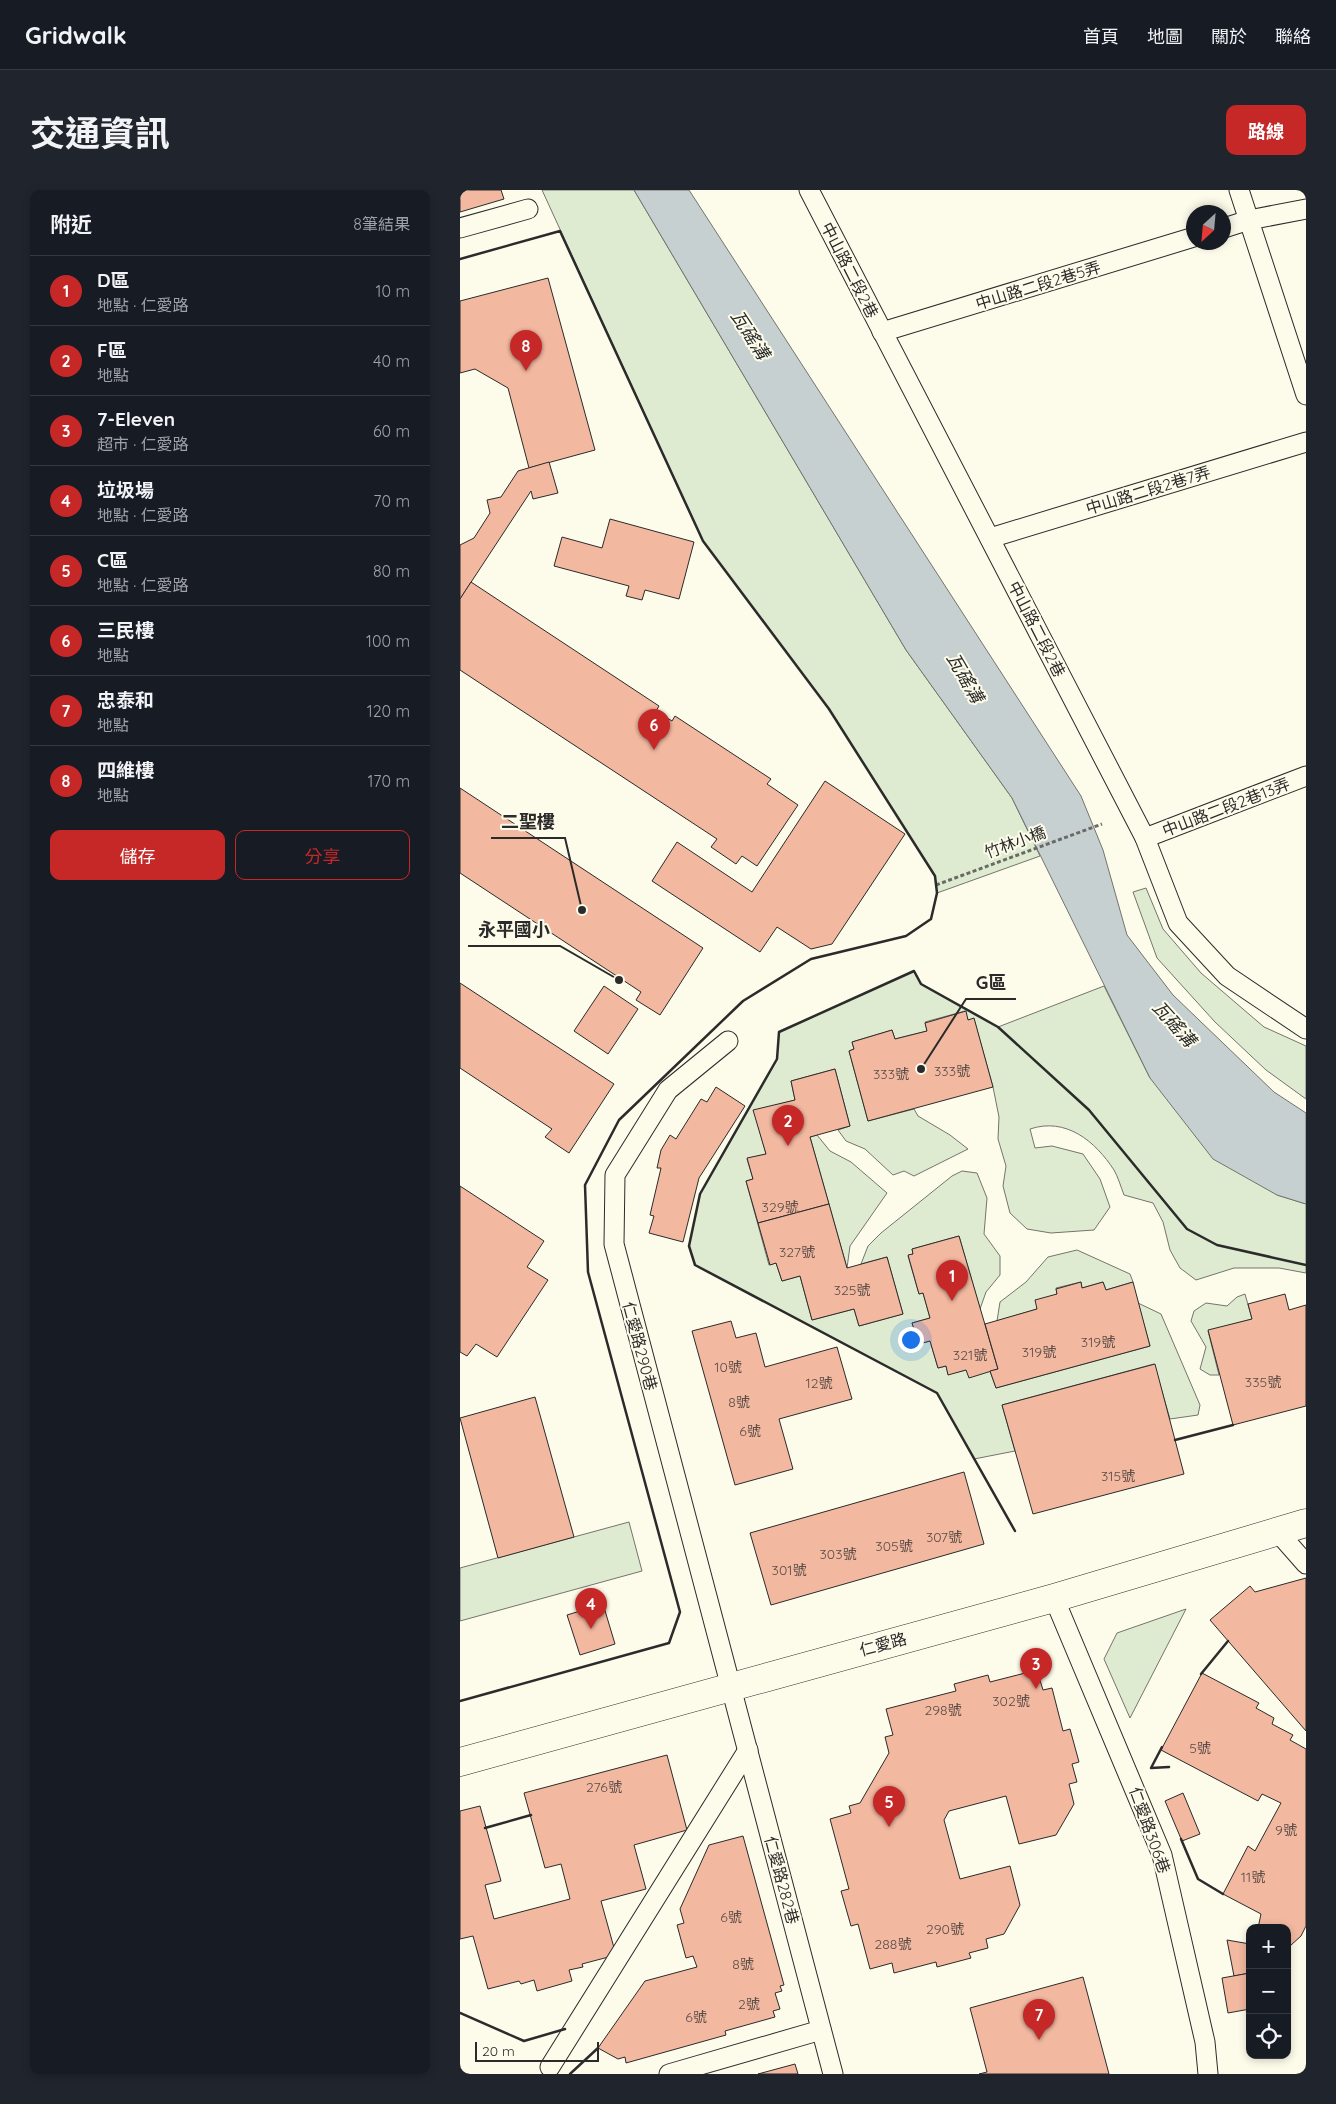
<!DOCTYPE html>
<html lang="zh-TW">
<head>
<meta charset="utf-8">
<style>
	body { margin:0; font-family:Quicksand,"Noto Sans TC",sans-serif; background:#20242c; color:#f1f3f6 }
	.controls { position:absolute; right:15px; bottom:15px; display:grid; overflow:hidden; border-radius:10px; box-shadow:0 2px 8px #0003 }
	.controls button { width:45px; height:45px; display:grid; place-items:center; padding:0; border:0; border-bottom:1px solid #363941; background:#171b24; color:#f1f3f6; font:25px sans-serif }
	.compass { position:absolute; left:726px; top:15px; width:45px; height:45px; border-radius:50%; background:#171b24; box-shadow:0 2px 8px #0003; rotate:206deg }
	.scale { position:absolute; left:15px; bottom:12px; width:124px; box-sizing:border-box; padding-left:5px; border:2px solid #2b2b2b; border-top:0; font-size:14px; line-height:18px; white-space:nowrap; color:#2b2b2b; -webkit-text-stroke:4px #fdfbea; paint-order:stroke }
	.you { position:absolute; left:450px; top:1149px; width:18px; height:18px; margin:-12px; border:4px solid #fff; border-radius:50%; background:#1a73e8; box-shadow:0 0 0 8px #1a73e833 }
	.badge { display:grid; place-items:center; width:32px; height:32px; border-radius:50%; background:#c62828; color:#fff; font-size:16px; font-weight:700 }
	.pin { position:absolute; translate:-50% -41px; filter:drop-shadow(0 1px 2px #0008) }
	.pin::after { content:''; position:absolute; top:26px; width:18px; height:15px; background:inherit; clip-path:polygon(0 0,100% 0,50% 100%) }
	.list { margin:0; padding:0; list-style:none }
	h2 { display:flex; justify-content:space-between; align-items:center; height:65px; margin:0; padding:0 20px; font-size:21px }
	h2 small { font-size:16px; font-weight:400; color:#9ea1a6 }
	.list li { display:grid; grid-template-columns:32px 1fr auto; gap:15px; align-items:center; box-sizing:border-box; height:70px; padding:0 20px; border-top:1px solid #363941 }
	.list b { display:block; font-size:19px; white-space:nowrap }
	.list p { margin:0; font-size:16px; white-space:nowrap; color:#9ea1a6 }
	.list em { font-size:16px; font-style:normal; color:#9ea1a6 }
	.actions { display:flex; gap:10px; padding:15px 20px }
	.actions a { flex:1; padding:11px 0; border:1px solid #c62828; border-radius:10px; text-align:center; font-size:18px; color:#c62828 }
	.actions .main { background:#c62828; color:#fff }
	.icon { flex:none; width:28px; height:28px; fill:none; stroke:currentColor; stroke-width:2; stroke-linecap:round; stroke-linejoin:round }
	.map { position:relative; flex:none; width:846px; height:1884px; overflow:hidden; border-radius:10px }
	header { display:flex; align-items:center; gap:30px; box-sizing:border-box; height:70px; padding:0 25px; background:#171b24; border-bottom:1px solid #363941 }
	header strong { font-size:24px }
	nav { display:flex; gap:28px; margin-inline-start:auto; font-size:18px }
	.intro { display:flex; align-items:center; justify-content:space-between; box-sizing:border-box; height:120px; padding:0 30px }
	h1 { margin:0; font-size:35px }
	.button { padding:12px 22px; border-radius:10px; background:#c62828; color:#fff; font-size:18px; font-weight:700 }
	main { display:flex; gap:30px; padding:0 30px }
	aside { flex:1; background:#171b24; border-radius:10px; box-shadow:0 2px 8px #0003 }
	.map>svg:first-child { display:block }
	.green { fill:#deebd1; stroke:#74746e }
	.water { fill:#c7d0d0; stroke:#74746e }
	.building { fill:#f2b8a0; stroke:#2b2b2b }
	.lines { fill:none; stroke-linecap:round; stroke-linejoin:round }
	.lane-casing { stroke:#2b2b2b; stroke-width:21 }
	.street-casing { stroke:#2b2b2b; stroke-width:29 }
	.path { stroke:#6a6964; stroke-width:3; stroke-dasharray:4 2.5; stroke-linecap:butt }
	.lane { stroke:#fdfbea; stroke-width:19 }
	.street { stroke:#fdfbea; stroke-width:28 }
	.wall { stroke:#2b2b2b; stroke-width:2.5 }
	.labels { text-anchor:middle; stroke-width:4; stroke-linejoin:round; paint-order:stroke }
	.number-label { font-size:14px; fill:#5d4e48 }
	.street-label { font-size:16px; fill:#2b2b2b; stroke:#fdfbea }
	.water-label { font-size:18px; font-style:italic; fill:#2b2b2b; stroke:#fdfbea }
	.leader { fill:none; stroke:#2b2b2b; stroke-width:2 }
	.callout-dot { fill:#2b2b2b; stroke:#fdfbea; stroke-width:2 }
	.callout-label { font-size:18px; text-anchor:middle; font-weight:bold; fill:#2b2b2b; stroke:#fdfbea; stroke-width:4; stroke-linejoin:round; paint-order:stroke }
</style>
</head>
<body>
<header>
<strong>Gridwalk</strong>
<nav><a>首頁</a><a>地圖</a><a>關於</a><a>聯絡</a></nav>
</header>
<div class="intro"><h1>交通資訊</h1><a class="button">路線</a></div>
<main>
<aside>
<h2>附近<small>8筆結果</small></h2>
<ul class="list">
<li><span class="badge">1</span><div><b>D區</b><p>地點 · 仁愛路</p></div><em>10 m</em></li>
<li><span class="badge">2</span><div><b>F區</b><p>地點</p></div><em>40 m</em></li>
<li><span class="badge">3</span><div><b>7-Eleven</b><p>超市 · 仁愛路</p></div><em>60 m</em></li>
<li><span class="badge">4</span><div><b>垃圾場</b><p>地點 · 仁愛路</p></div><em>70 m</em></li>
<li><span class="badge">5</span><div><b>C區</b><p>地點 · 仁愛路</p></div><em>80 m</em></li>
<li><span class="badge">6</span><div><b>三民樓</b><p>地點</p></div><em>100 m</em></li>
<li><span class="badge">7</span><div><b>忠泰和</b><p>地點</p></div><em>120 m</em></li>
<li><span class="badge">8</span><div><b>四維樓</b><p>地點</p></div><em>170 m</em></li>
</ul>
<div class="actions"><a class="main">儲存</a><a>分享</a></div>
</aside>
<div class="map">
<svg width="846" height="1884" viewBox="0 0 846 1884">
	<rect width="100%" height="100%" fill="#fdfbea"/>
	<!-- green -->
	<g class="green">
		<polygon points="82,0 174,0 446,460 552,608 580,666 477,703 475,686 369,519 243,351"/>
		<polygon points="686,698 703,739 741,783 804,837 846,856 846,909 806,880 755,832 697,768 673,702"/>
		<path d="M 454,781 L 461,794 L 538,837 L 644,796 L 690,888 L 817,1005 L 846,1014 L 846,1083 L 819,1078 L 774,1078 L 736,1090 L 720,1078 L 710,1060 L 703,1032 L 693,1013 L 664,1005 C 661,997 658,987 654,980 C 635,951 606,927 570,939 L 575,958 L 592,956 L 623,964 L 640,989 L 650,1017 L 634,1040 L 591,1043 L 567,1039 L 550,1023 L 543,996 L 546,976 L 538,949 L 539,927 L 533,897 L 514,829 L 508,830 L 505,821 L 465,832 L 467,841 L 435,849 L 432,840 L 392,852 L 394,859 L 389,861 L 408,931 L 454,919 L 458,926 L 490,945 L 508,959 L 454,986 L 444,981 L 433,985 L 405,959 L 386,951 L 378,940 L 390,936 L 375,879 L 331,891 L 335,910 L 294,921 L 306,964 L 287,969 L 293,989 L 286,991 L 309,1075 L 316,1073 L 322,1091 L 340,1086 L 352,1130 L 394,1119 L 399,1136 L 443,1124 L 427,1067 L 401,1074 L 408,1056 L 421,1043 L 492,986 L 502,981 L 517,983 L 527,1008 L 524,1044 L 540,1066 L 540,1085 L 526,1102 L 520,1119 L 499,1046 L 452,1059 L 453,1064 L 448,1066 L 459,1104 L 463,1103 L 470,1128 L 452,1133 L 459,1154 L 470,1151 L 478,1178 L 486,1176 L 488,1184 L 506,1180 L 530,1181 L 536,1198 L 690,1156 L 678,1113 L 701,1124 L 740,1215 L 738,1225 L 710,1229 L 694,1174 L 542,1215 L 555,1261 L 514,1269 L 477,1203 L 235,1075 L 229,1056 L 240,1004 L 317,869 L 319,842 Z"/>
		<polygon points="357,945 370,961 391,972 427,1003 390,1056 387,1078 350,947"/>
		<polygon points="617,1060 670,1084 673,1092 646,1100 643,1092 622,1098 621,1092 596,1098 597,1104 577,1119 537,1131 540,1112 566,1092 588,1067"/>
		<polygon points="785,1104 792,1129 748,1141 759,1185 750,1185 740,1179 746,1157 731,1131 734,1121 746,1113 767,1116 777,1107"/>
		<polygon points="169,1332 182,1381 0,1431 0,1378"/>
		<polygon points="726,1419 670,1528 644,1469 657,1443"/>
	</g>
	<!-- water -->
	<polygon class="water" points="174,0 229,0 621,606 643,660 667,745 713,805 814,902 846,923 846,1014 817,1005 753,969 690,888 552,608 446,460"/>
	<!-- building -->
	<g class="building">
		<polygon points="0,0 41,0 44,9 0,22"/>
		<polygon points="88,88 135,260 69,278 48,198 15,179 0,183 0,111"/>
		<polygon points="89,272 98,303 73,309 71,301 0,409 0,355 14,348 30,323 27,310 41,307 58,281"/>
		<polygon points="150,329 234,352 219,409 185,400 182,410 166,406 169,396 94,376 102,347 142,358"/>
		<polygon points="11,392 199,516 196,521 212,531 215,526 311,589 307,594 338,615 297,676 282,666 276,674 251,657 257,649 0,480 0,409"/>
		<polygon points="365,591 445,644 372,754 351,759 317,737 300,762 192,691 217,652 292,702"/>
		<polygon points="0,598 243,758 200,825 176,810 181,802 0,683"/>
		<polygon points="0,793 154,894 109,963 85,947 92,939 0,878"/>
		<polygon points="144,796 178,819 148,864 114,841"/>
		<polygon points="506,821 508,830 514,828 533,897 408,931 389,861 394,859 392,852 432,840 435,849 467,841 465,833"/>
		<polygon points="375,879 390,936 350,947 369,1014 298,1033 286,991 293,989 287,968 306,964 293,920 335,910 331,891"/>
		<polygon points="256,897 285,916 239,988 223,1052 189,1043 194,1026 190,1025 201,978 197,978 201,960 210,945 216,949 241,909 247,912"/>
		<polygon points="0,996 84,1051 67,1077 88,1090 37,1167 16,1154 7,1166 0,1162"/>
		<polygon points="369,1014 387,1078 427,1067 443,1124 399,1136 394,1119 352,1130 340,1086 322,1091 316,1073 310,1075 298,1033"/>
		<polygon points="499,1046 538,1179 509,1188 506,1180 488,1185 486,1176 478,1178 470,1151 459,1154 452,1133 470,1128 463,1103 459,1104 448,1065 453,1064 452,1059"/>
		<polygon points="621,1092 622,1098 643,1092 646,1100 673,1092 690,1156 536,1198 530,1181 538,1179 525,1134 577,1119 575,1110 597,1104 596,1099"/>
		<polygon points="825,1104 829,1120 846,1115 846,1216 773,1235 748,1140 792,1129 788,1114"/>
		<polygon points="271,1131 276,1148 296,1143 305,1177 377,1157 392,1209 319,1229 333,1279 275,1295 232,1141"/>
		<polygon points="695,1174 724,1284 573,1324 542,1215"/>
		<polygon points="75,1207 114,1347 38,1368 0,1228"/>
		<polygon points="504,1282 524,1354 311,1415 290,1343"/>
		<polygon points="846,1388 846,1541 750,1430 790,1396 795,1402"/>
		<polygon points="143,1414 155,1454 120,1465 107,1425"/>
		<polygon points="577,1480 583,1500 592,1498 603,1541 610,1539 619,1572 612,1574 617,1592 609,1594 614,1614 596,1645 559,1654 546,1606 489,1621 484,1630 500,1689 550,1676 560,1715 544,1744 526,1749 528,1758 509,1763 511,1768 477,1777 476,1772 434,1783 432,1773 410,1779 398,1734 391,1736 381,1701 389,1699 370,1629 391,1623 389,1616 400,1613 429,1563 425,1547 433,1545 426,1519 496,1501 494,1494 528,1485 530,1492"/>
		<polygon points="742,1483 799,1513 796,1518 814,1528 812,1534 833,1545 830,1550 846,1559 846,1736 841,1746 830,1756 827,1755 827,1738 798,1738 801,1724 763,1704 788,1656 795,1661 821,1613 802,1604 798,1611 701,1560"/>
		<polygon points="207,1565 227,1640 174,1655 186,1699 141,1711 156,1765 122,1774 123,1777 109,1780 112,1791 77,1801 74,1790 61,1794 59,1791 28,1799 13,1746 0,1749 0,1621 20,1616 41,1691 25,1695 34,1729 110,1709 101,1674 85,1678 64,1603"/>
		<polygon points="723,1603 740,1644 722,1651 705,1611"/>
		<polygon points="283,1646 324,1795 320,1796 322,1801 315,1803 320,1819 313,1821 315,1827 265,1841 266,1845 166,1873 165,1867 158,1869 138,1858 185,1791 237,1777 233,1766 226,1768 217,1735 224,1733 220,1719 249,1655"/>
		<polygon points="767,1750 790,1754 790,1783 774,1786"/>
		<polygon points="790,1783 790,1819 768,1823 762,1788"/>
		<polygon points="623,1787 649,1884 519,1884 527,1882 510,1818"/>
		<polygon points="335,1874 338,1884 298,1884"/>
	</g>
	<g class="lines">
		<!-- lane casing -->
		<g class="lane-casing">
			<g id="lane">
				<polyline points="349,0 685,648 718,733 767,786 846,839"/>
				<polyline points="779,0 846,205"/>
				<polyline points="0,38 68,19"/>
				<polyline points="764,38 789,30 846,19"/>
				<polyline points="422,142 734,47"/>
				<polyline points="530,348 846,252"/>
				<polyline points="685,648 846,586"/>
				<polyline points="268,851 208,900 155,985 154,1054 373,1884"/>
				<polyline points="817,1341 846,1374"/>
				<polyline points="594,1408 702,1665 745,1852 748,1884"/>
				<polyline points="90,1877 288,1560"/>
				<polyline points="209,1884 361,1840"/>
			</g>
		</g>
		<!-- street casing -->
		<g class="street-casing">
			<polyline id="street" points="0,1572 594,1408 846,1333"/>
		</g>
		<!-- path -->
		<polyline class="path" points="476,695 642,634"/>
		<!-- lane -->
		<use href="#lane" class="lane"/>
		<!-- street -->
		<use href="#street" class="street"/>
		<!-- wall -->
		<g class="wall">
			<polyline points="0,69 100,41 243,351 369,519 475,686 477,703 471,729 446,746 351,769 283,811 159,930 125,995 128,1082 220,1422 209,1453 0,1511"/>
			<polyline points="715,1250 773,1235"/>
			<polyline points="555,1341 477,1203 235,1075 229,1056 240,1004 317,869 319,842 454,781 461,794 538,837 629,920 727,1039 757,1055 846,1075"/>
			<polyline points="741,1484 768,1451"/>
			<polyline points="702,1557 691,1578 709,1577"/>
			<polyline points="25,1638 71,1625"/>
			<polyline points="721,1649 738,1689 763,1704"/>
			<polyline points="0,1823 64,1851 105,1839"/>
			<polyline points="110,1884 138,1858"/>
		</g>
	</g>
	<g class="labels">
		<!-- number labels -->
		<g class="number-label">
			<text x="492" y="886">333號</text>
			<text x="431" y="889">333號</text>
			<text x="320" y="1022">329號</text>
			<text x="337" y="1067">327號</text>
			<text x="392" y="1105">325號</text>
			<text x="638" y="1157">319號</text>
			<text x="579" y="1167">319號</text>
			<text x="510" y="1170">321號</text>
			<text x="268" y="1182">10號</text>
			<text x="803" y="1197">335號</text>
			<text x="359" y="1198">12號</text>
			<text x="279" y="1217">8號</text>
			<text x="290" y="1246">6號</text>
			<text x="658" y="1291">315號</text>
			<text x="484" y="1352">307號</text>
			<text x="434" y="1361">305號</text>
			<text x="378" y="1369">303號</text>
			<text x="329" y="1385">301號</text>
			<text x="551" y="1516">302號</text>
			<text x="483" y="1525">298號</text>
			<text x="740" y="1563">5號</text>
			<text x="144" y="1602">276號</text>
			<text x="826" y="1645">9號</text>
			<text x="793" y="1692">11號</text>
			<text x="271" y="1732">6號</text>
			<text x="485" y="1744">290號</text>
			<text x="433" y="1759">288號</text>
			<text x="283" y="1779">8號</text>
			<text x="289" y="1819">2號</text>
			<text x="236" y="1832">6號</text>
		</g>
		<!-- street labels -->
		<g class="street-label">
			<text transform="translate(390 80) rotate(63)" y="6">中山路二段2巷</text>
			<text transform="translate(578 95) rotate(-17)" y="6">中山路二段2巷5弄</text>
			<text transform="translate(688 300) rotate(-17)" y="6">中山路二段2巷7弄</text>
			<text transform="translate(577 439) rotate(63)" y="6">中山路二段2巷</text>
			<text transform="translate(766 617) rotate(-21)" y="6">中山路二段2巷13弄</text>
			<text transform="translate(555 652) rotate(-20)" y="6">竹林小橋</text>
			<text transform="translate(180 1156) rotate(75)" y="6">仁愛路290巷</text>
			<text transform="translate(423 1454) rotate(-15)" y="6">仁愛路</text>
			<text transform="translate(690 1640) rotate(70)" y="6">仁愛路306巷</text>
			<text transform="translate(322 1690) rotate(75)" y="6">仁愛路282巷</text>
		</g>
		<!-- water labels -->
		<g class="water-label">
			<text transform="translate(290 145) rotate(57)" y="6">瓦磘溝</text>
			<text transform="translate(505 488) rotate(60)" y="6">瓦磘溝</text>
			<text transform="translate(714 834) rotate(48)" y="6">瓦磘溝</text>
		</g>
	</g>
	<!-- callouts -->
	<path class="leader" d="M122 720L105 648H31M159 790L100 756H8M461 879L506 809H556"/>
	<g class="callout-dot">
		<circle cx="122" cy="720" r="5"/>
		<circle cx="159" cy="790" r="5"/>
		<circle cx="461" cy="879" r="5"/>
	</g>
	<g class="callout-label">
		<text x="68" y="638">二聖樓</text>
		<text x="54" y="746">永平國小</text>
		<text x="531" y="799">G區</text>
	</g>
</svg>
<div class="controls">
<button>+</button>
<button>−</button>
<button><svg class="icon" aria-label="locate" viewBox="0 0 24 24"><circle cx="12" cy="12" r="6"/><path d="M12 2v4M12 18v4M2 12h4M18 12h4"/></svg></button>
</div>
<svg class="compass" viewBox="-18 -18 36 36"><path d="M0-13l5 13h-10z" fill="#e53935"/><path d="M0 13l5-13h-10z" fill="#9ea1a6"/></svg>
<div class="scale">20 m</div>
<div class="you"></div>
<div class="pin badge" style="left:492px;top:1111px">1</div>
<div class="pin badge" style="left:328px;top:956px">2</div>
<div class="pin badge" style="left:576px;top:1499px">3</div>
<div class="pin badge" style="left:131px;top:1439px">4</div>
<div class="pin badge" style="left:429px;top:1637px">5</div>
<div class="pin badge" style="left:194px;top:560px">6</div>
<div class="pin badge" style="left:579px;top:1850px">7</div>
<div class="pin badge" style="left:66px;top:181px">8</div>
</div>
</main>
</body>
</html>
